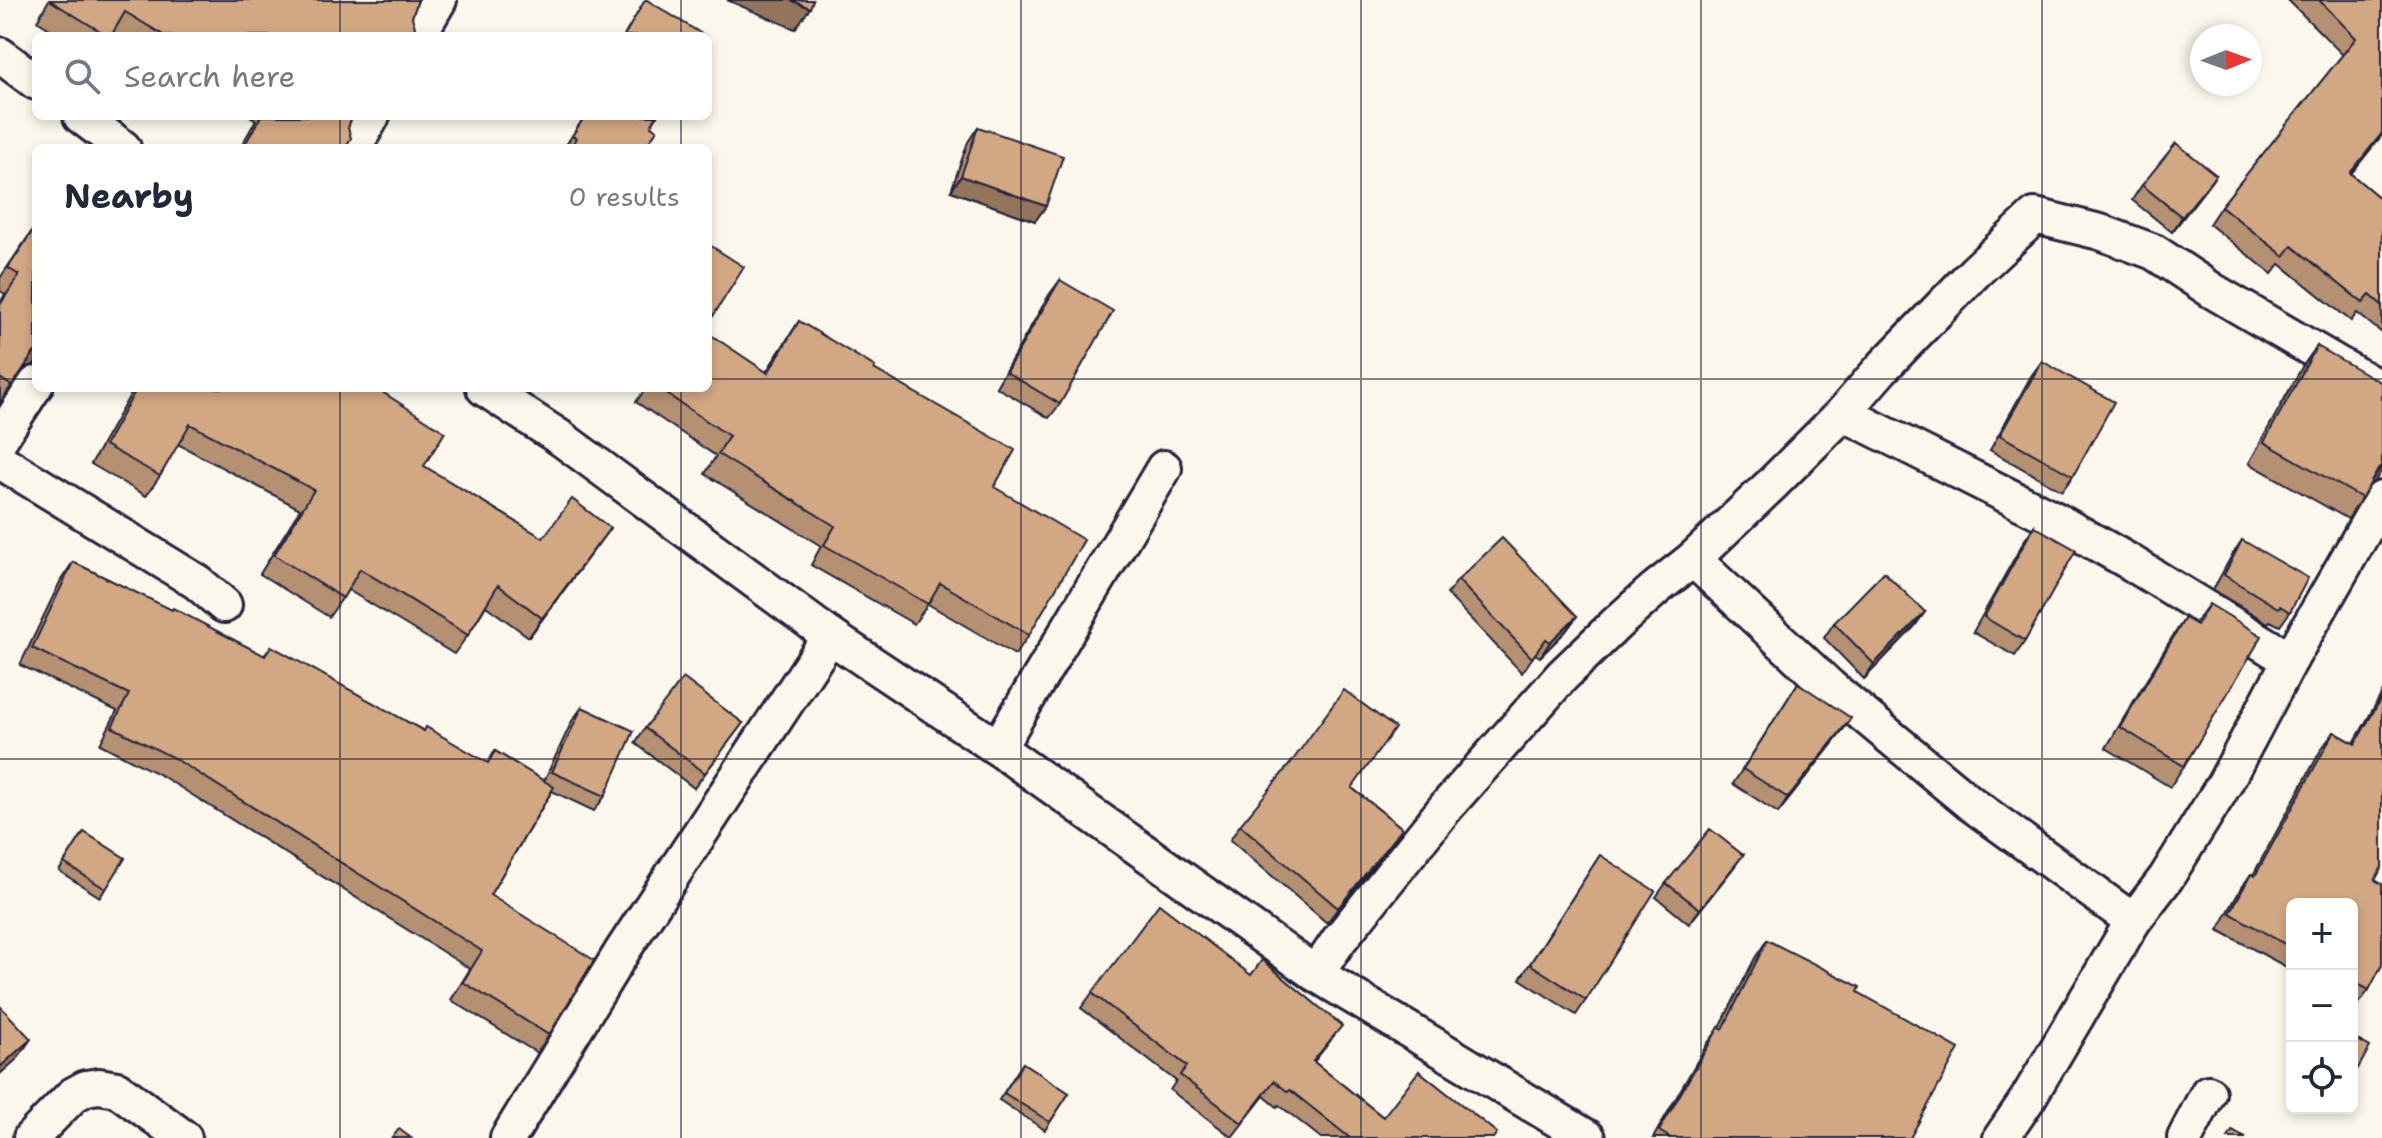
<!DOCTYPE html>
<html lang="en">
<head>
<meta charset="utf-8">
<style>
	body { margin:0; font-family:"Shantell Sans",sans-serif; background:#f6f6f7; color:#1f2937 }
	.controls { position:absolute; right:24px; bottom:24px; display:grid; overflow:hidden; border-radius:12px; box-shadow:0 4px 12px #0003 }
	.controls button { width:72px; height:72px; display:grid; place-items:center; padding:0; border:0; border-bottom:2px solid #e0e1e3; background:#fff; color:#1f2937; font:40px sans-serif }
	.compass { position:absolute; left:2190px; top:24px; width:72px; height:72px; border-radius:50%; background:#fff; box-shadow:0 4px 12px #0003; rotate:89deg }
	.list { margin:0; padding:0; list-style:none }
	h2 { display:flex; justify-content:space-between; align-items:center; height:104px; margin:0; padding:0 32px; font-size:34px }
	h2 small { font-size:26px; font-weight:400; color:#747a83 }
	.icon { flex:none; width:44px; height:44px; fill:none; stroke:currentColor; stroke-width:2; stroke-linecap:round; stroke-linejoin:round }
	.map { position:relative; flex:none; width:2382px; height:1138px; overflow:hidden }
	.search { position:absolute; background:#fff; box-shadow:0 4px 12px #0003; left:32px; top:32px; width:680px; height:88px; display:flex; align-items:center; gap:20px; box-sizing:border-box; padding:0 28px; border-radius:12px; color:#747a83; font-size:30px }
	.panel { position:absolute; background:#fff; box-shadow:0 4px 12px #0003; left:32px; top:144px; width:680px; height:248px; border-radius:12px }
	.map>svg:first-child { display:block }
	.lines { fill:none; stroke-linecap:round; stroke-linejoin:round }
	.street-casing { stroke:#22223b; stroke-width:40 }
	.street { stroke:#fbf7ec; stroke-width:34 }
	.wall { fill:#b59072; stroke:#22223b; stroke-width:2 }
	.shaded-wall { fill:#93755c; stroke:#22223b; stroke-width:2 }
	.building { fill:#d2a784; stroke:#22223b; stroke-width:2 }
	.grid { fill:none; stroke:#22223b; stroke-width:2; stroke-opacity:0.55 }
</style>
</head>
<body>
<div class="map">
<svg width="2382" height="1138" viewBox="0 0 2382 1138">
	<rect width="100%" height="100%" fill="#fbf7ec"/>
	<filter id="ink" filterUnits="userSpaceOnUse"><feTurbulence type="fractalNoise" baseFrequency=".0125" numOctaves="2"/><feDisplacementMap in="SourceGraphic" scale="16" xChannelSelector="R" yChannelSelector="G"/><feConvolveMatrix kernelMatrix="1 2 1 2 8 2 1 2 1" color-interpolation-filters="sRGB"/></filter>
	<g filter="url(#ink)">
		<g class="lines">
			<!-- street casing -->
			<g class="street-casing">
				<g id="street">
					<polyline points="418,36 439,0"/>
					<polyline points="0,55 36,82"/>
					<polyline points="81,116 123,148"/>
					<polyline points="354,148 372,116"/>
					<polyline points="484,388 562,439 830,636 998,748 1316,974 1588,1138"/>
					<polyline points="1843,413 2052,518 2128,561 2290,660"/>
					<polyline points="0,439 36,384"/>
					<polyline points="0,461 197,582 224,605"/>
					<polyline points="1693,559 1830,687 1970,803 2133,921 2027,1100 2001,1138"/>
					<polyline points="998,748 1164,468"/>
					<polyline points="2133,921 2166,878 2225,783 2290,660 2382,499"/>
					<polyline points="1316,974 1339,940 1446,807 1562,676 1617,623 1655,589 1693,559 1771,485 1843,413 1882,368 1975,272 2035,216 2100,232 2154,252 2213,291 2382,390"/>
					<polyline points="31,1138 73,1095 86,1088 99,1086 117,1089 184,1138"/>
					<polyline points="508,1138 623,950 830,636"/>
					<polyline points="2185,1138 2208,1093"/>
				</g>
			</g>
			<!-- street -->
			<use href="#street" class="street"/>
		</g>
		<!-- wall -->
		<g class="wall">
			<polygon points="49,0 418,0 412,17 410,36 118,36 113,33 111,36 61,36 37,21"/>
			<polygon points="2288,0 2382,0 2382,135 2351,174 2382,200 2382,333 2357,313 2351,321 2280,264 2272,274 2209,224 2221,206 2343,55"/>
			<polygon points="250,116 352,116 348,128 347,145 353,148 240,148 256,120"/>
			<polygon points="585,116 651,126 645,148 564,148"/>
			<polygon points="978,127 1046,206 1035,221 951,191 968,142"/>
			<polygon points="2216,175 2172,232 2132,200 2142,185"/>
			<polygon points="36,225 34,365 26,367 21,371 0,403 0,303 5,294 0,291 0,278"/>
			<polygon points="1060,280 1060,404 1049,418 996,387 1049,295"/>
			<polygon points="799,321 874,369 994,487 1029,635 1015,655 928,604 914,624 811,565 821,546 705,474 716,456 636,402 646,388 708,388 766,372"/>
			<polygon points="2317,346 2375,481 2370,485 2348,519 2249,463 2302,367"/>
			<polygon points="2042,361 2073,476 2062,491 1990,450 2031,376"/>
			<polygon points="134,388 365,388 424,466 543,538 610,528 529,637 486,606 468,635 454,654 348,590 329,617 260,574 300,509 178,444 160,476 146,496 91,464"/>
			<polygon points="2034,526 2025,641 2015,656 1973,632 2024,541"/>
			<polygon points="2242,540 2290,612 2280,626 2270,621 2268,623 2213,590 2232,555"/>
			<polygon points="73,562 264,656 271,646 424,731 488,763 495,751 544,781 572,721 582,707 605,796 594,811 552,791 490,895 549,1035 537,1053 451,1000 470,969 162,776 100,744 117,711 20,665 61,580"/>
			<polygon points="1458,580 1577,616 1566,631 1540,657 1535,654 1522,673 1447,594"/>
			<polygon points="2209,604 2184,766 2170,787 2106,748 2171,639 2185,618 2195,623"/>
			<polygon points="1925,612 1914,627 1864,679 1824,638 1834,623"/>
			<polygon points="1798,683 1841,733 1778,813 1733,784"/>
			<polygon points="2382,693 2382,867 2375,880 2369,990 2357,1006 2352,1003 2352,904 2292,904 2292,970 2218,930 2240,890 2251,874 2253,875 2322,748 2334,732 2354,743"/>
			<polygon points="743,723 694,788 635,743 645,728"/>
			<polygon points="1352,788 1402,828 1392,843 1327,923 1230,840 1240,825"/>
			<polygon points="84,832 125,858 100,897 59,871"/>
			<polygon points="1600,855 1586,1000 1576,1015 1520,979"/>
			<polygon points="1743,855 1689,924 1656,897 1666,883"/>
			<polygon points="1767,940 1858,992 1910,1138 1653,1138 1707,1044 1720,1027 1755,958"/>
			<polygon points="1092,993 1331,1040 1314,1062 1383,1117 1494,1138 1321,1138 1279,1105 1277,1107 1264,1096 1232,1137 1170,1090 1176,1081 1081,1008"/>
			<polygon points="1023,1063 1069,1093 1045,1130 999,1100"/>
		</g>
		<!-- shaded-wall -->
		<g class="shaded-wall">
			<polygon points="727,0 791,0 810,8 795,29"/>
			<polygon points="2382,133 2382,135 2337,191 2350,173"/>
			<polygon points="2216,175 2205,190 2172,232 2182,217"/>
			<polygon points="961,176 1046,206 1035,221 951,191"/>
			<polygon points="36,351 36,361 34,365 26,367 19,373"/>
			<polygon points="2382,466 2382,470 2375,481 2365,489"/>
			<polygon points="610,528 596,547 529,637 542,618"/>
			<polygon points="1925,612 1914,627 1864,679 1874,664"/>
			<polygon points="1577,616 1566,631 1540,657 1550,642"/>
			<polygon points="1851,718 1841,733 1778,813 1788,798"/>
			<polygon points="1402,828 1392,843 1327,923 1338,908"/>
			<polygon points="1743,855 1732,870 1689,924 1700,909"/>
			<polygon points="31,1039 17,1059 0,1074 0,1067"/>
		</g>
		<!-- building -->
		<g class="building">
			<polygon points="51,0 418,0 412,17 415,27 410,36 165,36 125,12 111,36 108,36 51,1"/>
			<polygon points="645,0 647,0 705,36 624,36"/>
			<polygon points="791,0 813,0 810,8"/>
			<polygon points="2319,0 2382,0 2382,133 2350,173 2382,200 2382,305 2370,295 2363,303 2292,246 2284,256 2221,206 2356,38"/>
			<polygon points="261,116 352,116 348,128 351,138 347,145 353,148 243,148"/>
			<polygon points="585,116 657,116 651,126 657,130 645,148 571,148 576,138 572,136"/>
			<polygon points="978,127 1063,156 1046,206 961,176"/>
			<polygon points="2176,143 2216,175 2182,217 2142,185"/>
			<polygon points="36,226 36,351 33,354 12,386 0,378 0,305 19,275 8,268"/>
			<polygon points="708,244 744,267 708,324"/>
			<polygon points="1060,280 1113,311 1060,404 1006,372"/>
			<polygon points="799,321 875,367 874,369 1015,450 994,487 1084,540 1029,635 940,583 928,604 824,545 835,526 718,454 729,436 658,388 708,388 708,333 768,373"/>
			<polygon points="2317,346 2382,383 2382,466 2379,468 2362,498 2264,442"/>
			<polygon points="2042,361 2114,402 2073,476 2000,435"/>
			<polygon points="137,388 365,388 373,392 376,388 445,432 424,466 543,538 572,499 610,528 542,618 498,585 468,635 360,569 343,598 274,555 314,490 190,424 160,476 105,445"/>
			<polygon points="2034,526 2076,550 2025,641 1984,617"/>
			<polygon points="1502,538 1577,616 1550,642 1546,639 1532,658 1458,580"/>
			<polygon points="2242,540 2308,578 2290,612 2280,606 2278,608 2224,575"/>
			<polygon points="73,562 172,610 173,608 265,656 271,646 424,731 426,727 488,763 495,751 554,787 490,895 594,960 549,1035 463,982 482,951 174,758 112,727 129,694 32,648"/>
			<polygon points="1884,572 1925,612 1874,664 1834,623"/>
			<polygon points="2209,604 2262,636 2184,766 2120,727 2185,618 2197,625"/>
			<polygon points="683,678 743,723 705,773 645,728"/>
			<polygon points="1798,683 1851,718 1788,798 1743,769"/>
			<polygon points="1344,690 1395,728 1352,788 1402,828 1338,908 1240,825 1290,764"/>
			<polygon points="2382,697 2382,867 2375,880 2382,884 2382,965 2369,990 2352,981 2352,904 2292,904 2292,948 2230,913 2251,874 2255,876 2334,732 2355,744"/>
			<polygon points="582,707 634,731 605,796 552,772"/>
			<polygon points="1710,829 1743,855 1700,909 1666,883"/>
			<polygon points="84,832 125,858 106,889 64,863"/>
			<polygon points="1600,855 1655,891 1586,1000 1530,964"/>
			<polygon points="1159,904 1251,975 1262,960 1342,1026 1313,1061 1383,1117 1419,1071 1497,1133 1493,1138 1350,1138 1290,1090 1288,1092 1274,1081 1242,1123 1180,1075 1187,1066 1092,993"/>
			<polygon points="1767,940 1860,987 1858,992 1959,1049 1910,1138 1671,1138 1659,1131 1719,1027 1723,1029"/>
			<polygon points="0,1006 31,1039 0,1067"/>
			<polygon points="2352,1037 2370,1047 2352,1079"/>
			<polygon points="1023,1063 1069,1093 1050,1122 1004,1093"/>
			<polygon points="399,1129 411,1138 392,1138"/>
			<polygon points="2232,1131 2246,1138 2228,1138"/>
		</g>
	</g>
	<!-- grid -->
	<path class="grid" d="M 340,0 L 340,36M 681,0 L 681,36M 1021,0 L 1021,1138M 1361,0 L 1361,1138M 1701,0 L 1701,1138M 2042,0 L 2042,1138M 340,116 L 340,148M 681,116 L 681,148M 0,379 L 36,379M 708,379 L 2382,379M 340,388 L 340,1138M 681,388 L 681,1138M 0,759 L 2382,759"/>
</svg>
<div class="controls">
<button>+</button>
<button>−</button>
<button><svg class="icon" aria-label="locate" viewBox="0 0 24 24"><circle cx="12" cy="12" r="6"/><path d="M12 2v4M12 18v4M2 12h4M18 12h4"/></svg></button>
</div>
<svg class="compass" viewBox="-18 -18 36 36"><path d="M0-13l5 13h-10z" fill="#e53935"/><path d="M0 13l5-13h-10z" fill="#747a83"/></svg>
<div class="search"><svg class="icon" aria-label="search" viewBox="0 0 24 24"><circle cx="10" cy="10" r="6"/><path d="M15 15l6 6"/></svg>Search here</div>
<section class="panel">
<h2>Nearby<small>0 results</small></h2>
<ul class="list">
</ul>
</section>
</div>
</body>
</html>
